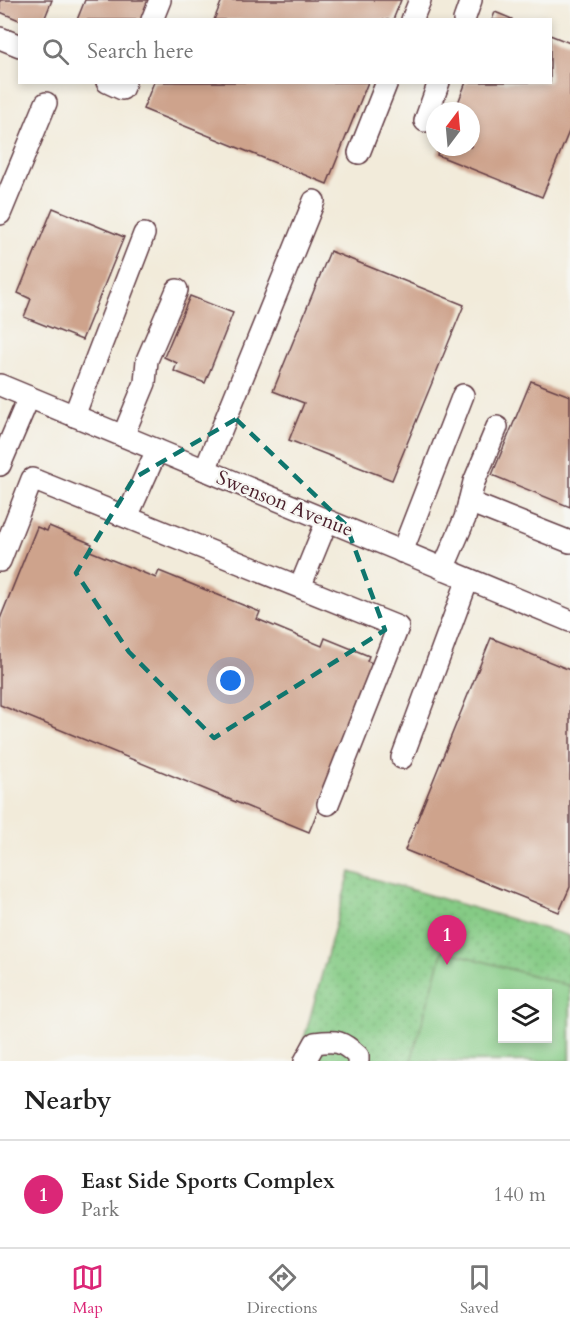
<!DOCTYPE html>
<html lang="en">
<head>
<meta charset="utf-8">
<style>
	body { margin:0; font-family:Cardo,serif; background:#f6f6f6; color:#222 }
	.controls { position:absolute; right:18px; bottom:18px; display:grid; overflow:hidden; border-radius:0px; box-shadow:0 3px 9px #0003 }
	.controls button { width:54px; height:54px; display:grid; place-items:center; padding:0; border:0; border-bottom:2px solid #e0e0e0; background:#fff; color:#222; font:30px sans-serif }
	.compass { position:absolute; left:426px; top:102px; width:54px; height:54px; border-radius:50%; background:#fff; box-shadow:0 3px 9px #0003; rotate:16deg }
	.you { position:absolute; left:231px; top:681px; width:21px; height:21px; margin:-15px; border:4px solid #fff; border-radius:50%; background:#1a73e8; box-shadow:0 0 0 9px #1a73e833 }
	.badge { display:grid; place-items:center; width:39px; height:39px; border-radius:50%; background:#db2777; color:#fff; font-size:20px; font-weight:700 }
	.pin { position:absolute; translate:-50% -50px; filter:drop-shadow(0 2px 3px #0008) }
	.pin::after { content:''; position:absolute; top:32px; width:21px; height:18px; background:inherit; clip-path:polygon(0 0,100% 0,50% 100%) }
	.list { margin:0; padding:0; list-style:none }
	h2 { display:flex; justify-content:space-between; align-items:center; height:78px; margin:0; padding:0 24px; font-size:26px }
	h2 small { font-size:20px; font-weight:400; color:#767676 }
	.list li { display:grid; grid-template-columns:39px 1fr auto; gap:18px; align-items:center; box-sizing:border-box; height:108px; padding:0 24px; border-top:2px solid #e0e0e0 }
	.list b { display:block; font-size:22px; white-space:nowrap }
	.list p { margin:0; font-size:20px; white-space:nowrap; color:#767676 }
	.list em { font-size:20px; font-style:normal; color:#767676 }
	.icon { flex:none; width:33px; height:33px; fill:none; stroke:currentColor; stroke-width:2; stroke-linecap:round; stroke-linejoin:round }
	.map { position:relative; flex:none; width:570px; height:1061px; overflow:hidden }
	.search { position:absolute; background:#fff; box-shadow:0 3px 9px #0003; left:18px; right:18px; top:18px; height:66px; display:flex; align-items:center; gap:15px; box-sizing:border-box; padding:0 21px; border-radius:0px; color:#767676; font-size:22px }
	.sheet { height:186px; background:#fff }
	nav { display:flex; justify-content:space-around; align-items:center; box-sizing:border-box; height:84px; border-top:2px solid #e0e0e0; background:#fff; font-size:16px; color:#767676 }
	nav a { display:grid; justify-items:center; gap:3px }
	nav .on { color:#db2777 }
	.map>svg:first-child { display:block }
	.park { fill:url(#park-dots); stroke:#687558; stroke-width:1.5; fill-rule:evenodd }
	.pitch { fill:#85cb85; stroke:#687558; stroke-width:1.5; fill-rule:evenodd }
	.building { fill:#cea38c }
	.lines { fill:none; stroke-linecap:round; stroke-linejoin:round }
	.minor-casing { stroke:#633e45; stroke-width:24 }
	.minor { stroke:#fff; stroke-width:21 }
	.marked { fill:none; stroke:#0f766e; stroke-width:4.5; stroke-dasharray:12 8; stroke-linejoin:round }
	.labels { text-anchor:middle; stroke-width:4.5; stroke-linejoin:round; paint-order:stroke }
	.street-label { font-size:20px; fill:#4a1f2b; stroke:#f6f6f2 }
</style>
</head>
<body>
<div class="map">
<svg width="570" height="1061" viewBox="0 0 570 1061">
	<defs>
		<pattern id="park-dots" width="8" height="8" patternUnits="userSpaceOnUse" patternTransform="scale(1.5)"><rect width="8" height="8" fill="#85cb85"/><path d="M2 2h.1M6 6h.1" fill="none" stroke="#74ae73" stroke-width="1.8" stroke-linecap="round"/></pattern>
	</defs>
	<rect width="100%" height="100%" fill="#f6f6f2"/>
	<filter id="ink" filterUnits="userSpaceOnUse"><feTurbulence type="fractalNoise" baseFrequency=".0167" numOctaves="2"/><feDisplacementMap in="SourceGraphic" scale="12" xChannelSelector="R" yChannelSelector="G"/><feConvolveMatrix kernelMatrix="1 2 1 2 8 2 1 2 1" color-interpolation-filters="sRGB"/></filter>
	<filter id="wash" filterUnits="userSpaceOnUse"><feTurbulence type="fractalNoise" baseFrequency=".008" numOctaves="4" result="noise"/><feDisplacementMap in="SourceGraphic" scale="24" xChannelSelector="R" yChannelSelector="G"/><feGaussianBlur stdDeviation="1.35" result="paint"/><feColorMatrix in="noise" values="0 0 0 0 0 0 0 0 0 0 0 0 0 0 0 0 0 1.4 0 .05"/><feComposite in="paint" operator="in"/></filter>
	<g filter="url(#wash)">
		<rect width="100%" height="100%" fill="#f2ebda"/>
		<!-- park -->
		<path class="park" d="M 350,872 L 570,936 L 570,1061 L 298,1061 ZM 502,994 L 548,994 L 548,1038 L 502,1038 Z"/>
		<!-- pitch -->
		<path class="pitch" d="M 443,950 L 570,986 L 570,1061 L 411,1061 ZM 502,994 L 548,994 L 548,1038 L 502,1038 Z"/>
		<g id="blocks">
			<!-- building -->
			<g class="building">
				<polygon points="0,0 52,0 44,20 19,20 0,12"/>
				<polygon points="85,0 157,0 149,20 77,20"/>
				<polygon points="222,0 401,0 393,20 214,20"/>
				<polygon points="495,12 512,19 512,20 492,20"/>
				<polygon points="550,35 570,43 570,129 542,197 437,155 440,147 471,147 471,111 455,111 466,82 550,82"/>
				<polygon points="154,82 368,82 327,184 143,109"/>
				<polygon points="53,208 124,237 82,340 24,317 31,299 18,293"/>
				<polygon points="330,251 464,305 392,480 289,440 304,403 273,391"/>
				<polygon points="190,296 233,313 205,383 174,371 177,363 164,357"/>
				<polygon points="531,381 570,396 570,507 492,475"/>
				<polygon points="49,526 92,544 90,551 156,578 159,571 260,612 257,619 322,646 325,638 369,656 367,661 378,665 309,832 0,705 0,619 37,527 47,531"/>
				<polygon points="491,638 570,670 570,887 559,912 405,850"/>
			</g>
		</g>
	</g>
	<g filter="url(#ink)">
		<use href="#blocks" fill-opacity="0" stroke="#633e45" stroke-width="1.5"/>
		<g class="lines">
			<!-- minor casing -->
			<g class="minor-casing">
				<g id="minor">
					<polyline points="152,20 160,0"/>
					<polyline points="412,20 420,0"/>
					<polyline points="464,20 471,0"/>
					<polyline points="0,38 20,46"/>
					<polyline points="107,82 122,89 125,82"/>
					<polyline points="425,121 439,82"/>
					<polyline points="359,153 387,82"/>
					<polyline points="0,214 46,103"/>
					<polyline points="0,385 570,621"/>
					<polyline points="74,416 144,234"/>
					<polyline points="123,436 145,383 147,360 177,290"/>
					<polyline points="0,465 29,397"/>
					<polyline points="205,470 314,201"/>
					<polyline points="469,502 570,542"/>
					<polyline points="127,517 157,450"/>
					<polyline points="402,552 463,395"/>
					<polyline points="0,561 32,479 398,627 328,804"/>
					<polyline points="443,569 465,518 474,482 497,427"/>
					<polyline points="300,587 327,521"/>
					<polyline points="402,758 468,579"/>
					<path d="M 305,1061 L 315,1043 C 337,1040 342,1041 358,1056 L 358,1061"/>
				</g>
			</g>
			<!-- minor -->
			<use href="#minor" class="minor"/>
		</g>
	</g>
	<!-- marked area -->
	<path class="marked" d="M 236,419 L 346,525 L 385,630 L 214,738 L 129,652 L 76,573 L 134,478 Z"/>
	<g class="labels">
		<!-- street labels -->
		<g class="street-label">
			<text transform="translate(285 503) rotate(22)" y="7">Swenson Avenue</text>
		</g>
	</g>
</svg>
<div class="controls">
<button><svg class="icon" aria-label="layers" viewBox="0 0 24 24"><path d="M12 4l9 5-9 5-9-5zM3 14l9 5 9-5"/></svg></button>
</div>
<svg class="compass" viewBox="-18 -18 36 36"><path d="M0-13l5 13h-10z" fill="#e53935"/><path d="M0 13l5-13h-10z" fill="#767676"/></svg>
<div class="you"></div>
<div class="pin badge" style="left:447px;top:965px">1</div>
<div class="search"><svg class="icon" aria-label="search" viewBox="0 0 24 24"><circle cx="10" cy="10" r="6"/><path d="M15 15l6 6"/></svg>Search here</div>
</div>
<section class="sheet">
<h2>Nearby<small></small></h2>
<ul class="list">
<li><span class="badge">1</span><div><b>East Side Sports Complex</b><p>Park</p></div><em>140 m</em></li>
</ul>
</section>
<nav>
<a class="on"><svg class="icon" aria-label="map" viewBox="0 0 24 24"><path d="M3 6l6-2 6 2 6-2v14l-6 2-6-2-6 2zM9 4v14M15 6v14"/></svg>Map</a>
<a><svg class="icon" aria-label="directions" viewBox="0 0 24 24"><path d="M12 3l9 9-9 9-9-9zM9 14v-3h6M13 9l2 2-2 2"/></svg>Directions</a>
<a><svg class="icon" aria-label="saved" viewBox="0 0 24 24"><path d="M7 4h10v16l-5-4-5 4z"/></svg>Saved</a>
</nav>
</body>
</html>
